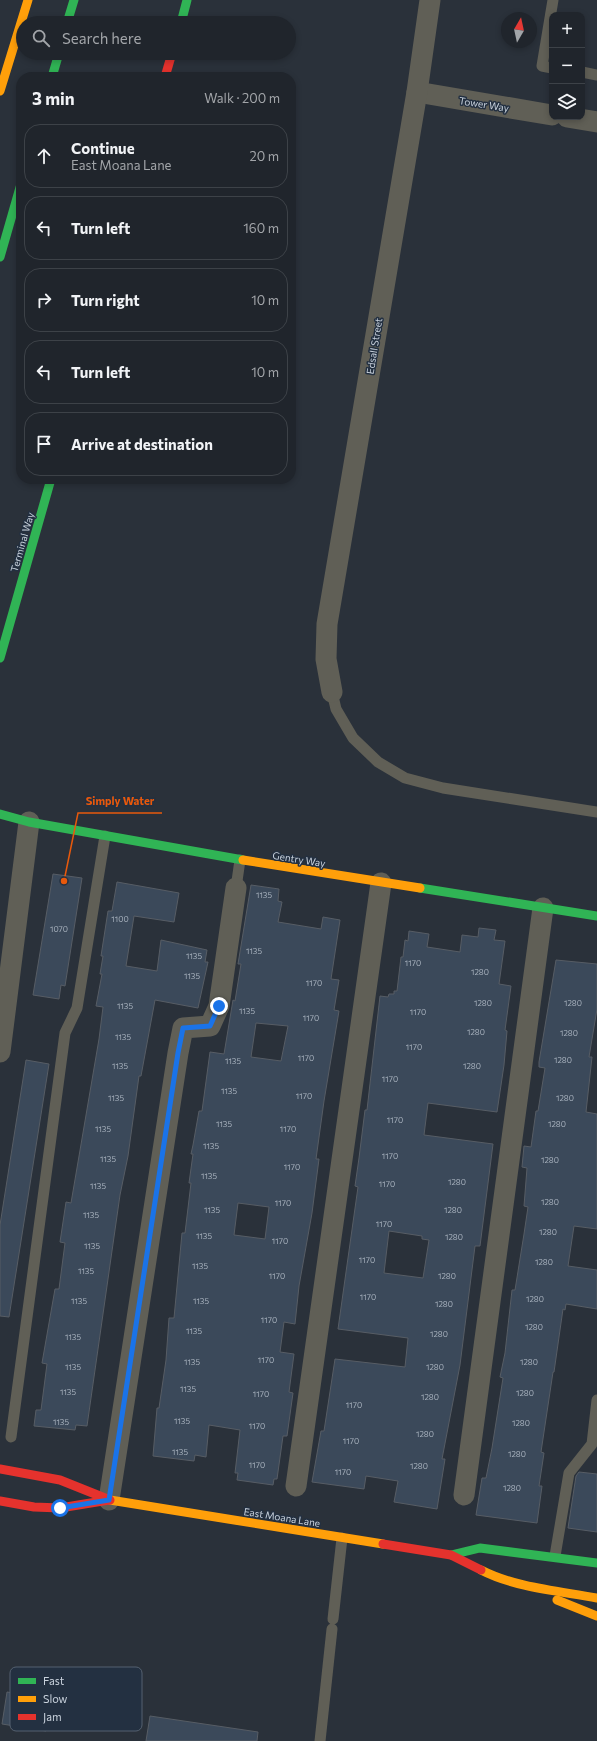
<!DOCTYPE html>
<html lang="en">
<head>
<meta charset="utf-8">
<style>
	body { margin:0; font-family:Commissioner,sans-serif; background:#2d3138; color:#f1f3f6 }
	.controls { position:absolute; right:12px; top:12px; display:grid; overflow:hidden; border-radius:8px; box-shadow:0 2px 6px #0003 }
	.controls button { width:36px; height:36px; display:grid; place-items:center; padding:0; border:0; border-bottom:1px solid #3d4248; background:#20252c; color:#f1f3f6; font:20px sans-serif }
	.compass { position:absolute; left:501px; top:12px; width:36px; height:36px; border-radius:50%; background:#20252c; box-shadow:0 2px 6px #0003; rotate:9deg }
	.stop { position:absolute; width:12px; height:12px; margin:-9px; border:3px solid #1a73e8; border-radius:50%; background:#fff }
	.stop.end { background:#1a73e8; border-color:#fff; box-shadow:0 1px 4px #0008 }
	.list { margin:0; padding:0; list-style:none }
	h2 { display:flex; justify-content:space-between; align-items:center; height:52px; margin:0; padding:0 16px; font-size:17px }
	h2 small { font-size:13px; font-weight:400; color:#a2a5a9 }
	.list li { display:grid; grid-template-columns:26px 1fr auto; gap:12px; align-items:center; box-sizing:border-box; height:64px; margin:0 8px 8px; padding:0 8px; border:1px solid #3d4248; border-radius:16px }
	.list b { display:block; font-size:15px; white-space:nowrap }
	.list p { margin:0; font-size:13px; white-space:nowrap; color:#a2a5a9 }
	.list em { font-size:13px; font-style:normal; color:#a2a5a9 }
	.icon { flex:none; width:22px; height:22px; fill:none; stroke:currentColor; stroke-width:2; stroke-linecap:round; stroke-linejoin:round }
	.map { position:relative; flex:none; width:597px; height:1741px; overflow:hidden }
	.search { position:absolute; background:#20252c; box-shadow:0 2px 6px #0003; left:16px; top:16px; width:280px; height:44px; display:flex; align-items:center; gap:10px; box-sizing:border-box; padding:0 14px; border-radius:22px; color:#a2a5a9; font-size:15px }
	.panel { position:absolute; background:#20252c; box-shadow:0 2px 6px #0003; left:16px; top:72px; width:280px; height:412px; border-radius:16px }
	.map>svg:first-child { display:block }
	.building { fill:#3b495a; stroke:#575d65; fill-rule:evenodd }
	.lines { fill:none; stroke-linecap:round; stroke-linejoin:round }
	.lane { stroke:#605f56; stroke-width:11 }
	.street { stroke:#605f56; stroke-width:21 }
	.fast { stroke:#30b455; stroke-width:9 }
	.slow { stroke:#ff9f0a; stroke-width:9 }
	.jam { stroke:#e5322d; stroke-width:9 }
	.route { stroke:#1a73e8; stroke-width:5 }
	.labels { text-anchor:middle; stroke-width:3; stroke-linejoin:round; paint-order:stroke }
	.number-label { font-size:8px; fill:#a6b0bc }
	.street-label { font-size:10px; fill:#c9d2dd; stroke:#233041 }
	.key { fill:#233041; stroke:#556170; stroke-width:1 }
	.key-label { font-size:11px; fill:#c9d2dd }
	.leader { fill:none; stroke:#e8590c; stroke-width:1.5 }
	.callout-dot { fill:#e8590c; stroke:#233041; stroke-width:1.5 }
	.callout-label { font-size:11px; text-anchor:middle; font-weight:bold; fill:#e8590c; stroke:#233041; stroke-width:3; stroke-linejoin:round; paint-order:stroke }
</style>
</head>
<body>
<div class="map">
<svg width="597" height="1741" viewBox="0 0 597 1741">
	<rect width="100%" height="100%" fill="#2a313a"/>
	<!-- building -->
	<g class="building">
		<polygon points="53,874 82,878 65,986 61,985 59,999 33,995"/>
		<polygon points="117,882 179,893 174,922 134,916 126,966 157,971 161,940 207,950 205,962 208,962 198,1008 155,1000 141,1076 139,1076 128,1156 120,1195 87,1426 76,1425 75,1430 34,1426 36,1410 41,1410 47,1364 42,1363 55,1289 59,1289 65,1243 60,1242 66,1202 71,1203 99,1039 103,1007 96,1006 102,974 100,974 103,956 101,956 108,911 112,911"/>
		<path d="M 251,885 L 279,889 L 278,901 L 282,902 L 278,922 L 321,929 L 323,917 L 340,920 L 331,979 L 339,980 L 334,1010 L 339,1011 L 324,1101 L 316,1159 L 319,1159 L 312,1213 L 299,1286 L 295,1324 L 284,1322 L 280,1352 L 294,1354 L 289,1392 L 293,1393 L 287,1436 L 283,1436 L 277,1479 L 274,1479 L 273,1485 L 237,1480 L 238,1473 L 235,1473 L 240,1430 L 209,1425 L 206,1457 L 195,1455 L 194,1461 L 153,1456 L 157,1408 L 159,1408 L 166,1360 L 169,1318 L 174,1318 L 182,1233 L 185,1233 L 191,1183 L 189,1183 L 193,1154 L 191,1154 L 193,1145 L 199,1111 L 202,1111 L 210,1052 L 224,1054 L 233,1000 L 235,1001 L 241,964 L 238,964 ZM 256,1023 L 288,1026 L 281,1061 L 251,1057 ZM 238,1203 L 269,1207 L 265,1239 L 234,1235 Z"/>
		<path d="M 479,928 L 496,930 L 494,940 L 505,941 L 499,984 L 511,986 L 505,1030 L 507,1031 L 504,1065 L 497,1112 L 428,1103 L 424,1135 L 493,1144 L 480,1246 L 475,1246 L 460,1365 L 442,1459 L 445,1459 L 437,1509 L 394,1502 L 398,1481 L 366,1476 L 364,1489 L 312,1482 L 321,1431 L 324,1431 L 335,1359 L 405,1367 L 408,1338 L 338,1329 L 358,1187 L 355,1186 L 359,1158 L 365,1110 L 367,1110 L 380,996 L 388,997 L 389,994 L 394,994 L 394,991 L 397,991 L 401,957 L 403,957 L 405,940 L 408,941 L 409,931 L 429,934 L 427,947 L 460,952 L 462,935 L 478,937 ZM 389,1231 L 422,1236 L 422,1239 L 429,1240 L 423,1278 L 384,1273 Z"/>
		<polygon points="556,960 597,964 597,1009 589,1057 592,1057 586,1112 597,1114 597,1229 574,1226 568,1266 597,1270 597,1309 566,1304 565,1310 563,1309 554,1372 553,1372 541,1452 544,1453 539,1486 542,1486 537,1523 476,1515 482,1478 486,1478 492,1448 503,1378 500,1377 505,1353 512,1290 515,1290 524,1234 528,1207 524,1206 527,1168 522,1167 524,1146 531,1147 536,1111 538,1111 545,1068 539,1067 539,1062"/>
		<polygon points="26,1060 49,1064 9,1317 0,1316 0,1225"/>
		<polygon points="579,1472 597,1474 597,1532 568,1528 576,1476"/>
		<polygon points="7,1692 61,1700 56,1730 47,1728 46,1731 2,1724"/>
		<polygon points="150,1716 258,1732 257,1741 146,1741"/>
	</g>
	<g class="lines">
		<!-- lane -->
		<g class="lane">
			<polyline points="552,68 542,66 553,0"/>
			<polyline points="582,72 597,75"/>
			<polyline points="332,692 336,709 353,738 378,762 405,778 443,788 597,812"/>
			<polyline points="236,888 240,860"/>
			<polyline points="11,1437 65,1033 77,1008 105,836"/>
			<polyline points="555,1556 569,1473 592,1444 597,1400"/>
			<polyline points="333,1619 342,1538"/>
			<polyline points="320,1741 332,1629"/>
		</g>
		<!-- street -->
		<g class="street">
			<polyline points="417,92 552,115"/>
			<polyline points="567,117 597,122"/>
			<polyline points="332,692 326,659 327,624 417,92 430,0"/>
			<polyline points="0,1052 29,822"/>
			<polyline points="296,1486 381,883"/>
			<polyline points="464,1495 543,908"/>
			<polyline points="109,1500 178,1053 183,1028 210,1026 219,1006 236,888"/>
		</g>
		<!-- fast -->
		<g class="fast">
			<polyline points="67,23 74,0"/>
			<polyline points="181,23 187,0"/>
			<polyline points="52,77 59,53"/>
			<polyline points="0,257 21,184"/>
			<polyline points="0,658 51,479"/>
			<polyline points="0,814 29,822 243,860"/>
			<polyline points="420,888 597,916"/>
			<polyline points="451,1555 480,1548 597,1563"/>
		</g>
		<!-- slow -->
		<g class="slow">
			<polyline points="0,91 28,0"/>
			<polyline points="243,860 420,888"/>
			<polyline points="110,1500 383,1544"/>
			<path d="M 481,1570 C 516,1588 559,1591 597,1598"/>
			<polyline points="557,1600 597,1616"/>
		</g>
		<!-- jam -->
		<g class="jam">
			<polyline points="165,77 172,53"/>
			<polyline points="0,1469 60,1480 110,1500"/>
			<polyline points="0,1501 34,1507 60,1508 109,1500"/>
			<polyline points="383,1544 451,1555 481,1570"/>
		</g>
	</g>
	<g class="lines">
		<!-- route -->
		<polyline class="route" points="60,1508 109,1500 178,1053 183,1028 210,1026 219,1006"/>
	</g>
	<g class="labels">
		<!-- number labels -->
		<g class="number-label">
			<text x="264" y="898">1135</text>
			<text x="120" y="922">1100</text>
			<text x="59" y="932">1070</text>
			<text x="254" y="954">1135</text>
			<text x="194" y="959">1135</text>
			<text x="413" y="966">1170</text>
			<text x="480" y="975">1280</text>
			<text x="192" y="979">1135</text>
			<text x="314" y="986">1170</text>
			<text x="483" y="1006">1280</text>
			<text x="573" y="1006">1280</text>
			<text x="125" y="1009">1135</text>
			<text x="247" y="1014">1135</text>
			<text x="418" y="1015">1170</text>
			<text x="311" y="1021">1170</text>
			<text x="476" y="1035">1280</text>
			<text x="569" y="1036">1280</text>
			<text x="123" y="1040">1135</text>
			<text x="414" y="1050">1170</text>
			<text x="306" y="1061">1170</text>
			<text x="563" y="1063">1280</text>
			<text x="233" y="1064">1135</text>
			<text x="120" y="1069">1135</text>
			<text x="472" y="1069">1280</text>
			<text x="390" y="1082">1170</text>
			<text x="229" y="1094">1135</text>
			<text x="304" y="1099">1170</text>
			<text x="116" y="1101">1135</text>
			<text x="565" y="1101">1280</text>
			<text x="395" y="1123">1170</text>
			<text x="224" y="1127">1135</text>
			<text x="557" y="1127">1280</text>
			<text x="103" y="1132">1135</text>
			<text x="288" y="1132">1170</text>
			<text x="211" y="1149">1135</text>
			<text x="390" y="1159">1170</text>
			<text x="108" y="1162">1135</text>
			<text x="550" y="1163">1280</text>
			<text x="292" y="1170">1170</text>
			<text x="209" y="1179">1135</text>
			<text x="457" y="1185">1280</text>
			<text x="387" y="1187">1170</text>
			<text x="98" y="1189">1135</text>
			<text x="550" y="1205">1280</text>
			<text x="283" y="1206">1170</text>
			<text x="212" y="1213">1135</text>
			<text x="453" y="1213">1280</text>
			<text x="91" y="1218">1135</text>
			<text x="384" y="1227">1170</text>
			<text x="548" y="1235">1280</text>
			<text x="204" y="1239">1135</text>
			<text x="454" y="1240">1280</text>
			<text x="280" y="1244">1170</text>
			<text x="92" y="1249">1135</text>
			<text x="367" y="1263">1170</text>
			<text x="544" y="1265">1280</text>
			<text x="200" y="1269">1135</text>
			<text x="86" y="1274">1135</text>
			<text x="277" y="1279">1170</text>
			<text x="447" y="1279">1280</text>
			<text x="368" y="1300">1170</text>
			<text x="535" y="1302">1280</text>
			<text x="79" y="1304">1135</text>
			<text x="201" y="1304">1135</text>
			<text x="444" y="1307">1280</text>
			<text x="269" y="1323">1170</text>
			<text x="534" y="1330">1280</text>
			<text x="194" y="1334">1135</text>
			<text x="439" y="1337">1280</text>
			<text x="73" y="1340">1135</text>
			<text x="266" y="1363">1170</text>
			<text x="192" y="1365">1135</text>
			<text x="529" y="1365">1280</text>
			<text x="73" y="1370">1135</text>
			<text x="435" y="1370">1280</text>
			<text x="188" y="1392">1135</text>
			<text x="68" y="1395">1135</text>
			<text x="525" y="1396">1280</text>
			<text x="261" y="1397">1170</text>
			<text x="430" y="1400">1280</text>
			<text x="354" y="1408">1170</text>
			<text x="182" y="1424">1135</text>
			<text x="61" y="1425">1135</text>
			<text x="521" y="1426">1280</text>
			<text x="257" y="1429">1170</text>
			<text x="425" y="1437">1280</text>
			<text x="351" y="1444">1170</text>
			<text x="180" y="1455">1135</text>
			<text x="517" y="1457">1280</text>
			<text x="257" y="1468">1170</text>
			<text x="419" y="1469">1280</text>
			<text x="343" y="1475">1170</text>
			<text x="512" y="1491">1280</text>
		</g>
		<!-- street labels -->
		<g class="street-label">
			<text transform="translate(484 104) rotate(9)" y="4">Tower Way</text>
			<text transform="translate(374 346) rotate(-81)" y="4">Edsall Street</text>
			<text transform="translate(22 542) rotate(-74)" y="4">Terminal Way</text>
			<text transform="translate(299 859) rotate(9)" y="4">Gentry Way</text>
			<text transform="translate(282 1517) rotate(9)" y="4">East Moana Lane</text>
		</g>
	</g>
	<!-- legend -->
	<rect x="10" y="1667" width="132" height="64" rx="6" class="key"/>
	<rect x="18" y="1678" width="18" height="6" fill="#30b455"/>
	<rect x="18" y="1696" width="18" height="6" fill="#ff9f0a"/>
	<rect x="18" y="1714" width="18" height="6" fill="#e5322d"/>
	<g class="key-label">
		<text x="43" y="1685">Fast</text>
		<text x="43" y="1703">Slow</text>
		<text x="43" y="1721">Jam</text>
	</g>
	<!-- callouts -->
	<path class="leader" d="M64 881L78 813H162"/>
	<circle class="callout-dot" cx="64" cy="881" r="4"/>
	<g class="callout-label">
		<text x="120" y="805">Simply Water</text>
	</g>
</svg>
<div class="controls">
<button>+</button>
<button>−</button>
<button><svg class="icon" aria-label="layers" viewBox="0 0 24 24"><path d="M12 4l9 5-9 5-9-5zM3 14l9 5 9-5"/></svg></button>
</div>
<svg class="compass" viewBox="-18 -18 36 36"><path d="M0-13l5 13h-10z" fill="#e53935"/><path d="M0 13l5-13h-10z" fill="#a2a5a9"/></svg>
<div class="stop" style="left:60px;top:1508px"></div>
<div class="stop end" style="left:219px;top:1006px"></div>
<div class="search"><svg class="icon" aria-label="search" viewBox="0 0 24 24"><circle cx="10" cy="10" r="6"/><path d="M15 15l6 6"/></svg>Search here</div>
<section class="panel">
<h2>3 min<small>Walk · 200 m</small></h2>
<ul class="list">
<li><svg class="icon" aria-label="ahead" viewBox="0 0 24 24"><path d="M12 20V5M6 11l6-6 6 6"/></svg><div><b>Continue</b><p>East Moana Lane</p></div><em>20 m</em></li>
<li><svg class="icon" aria-label="left" viewBox="0 0 24 24"><path d="M17 20v-9H6M10 6l-5 5 5 5"/></svg><div><b>Turn left</b></div><em>160 m</em></li>
<li><svg class="icon" aria-label="right" viewBox="0 0 24 24"><path d="M7 20v-9h11M14 6l5 5-5 5"/></svg><div><b>Turn right</b></div><em>10 m</em></li>
<li><svg class="icon" aria-label="left" viewBox="0 0 24 24"><path d="M17 20v-9H6M10 6l-5 5 5 5"/></svg><div><b>Turn left</b></div><em>10 m</em></li>
<li><svg class="icon" aria-label="arrive" viewBox="0 0 24 24"><path d="M6 21V4h12l-3 4 3 4H6"/></svg><div><b>Arrive at destination</b></div></li>
</ul>
</section>
</div>
</body>
</html>
